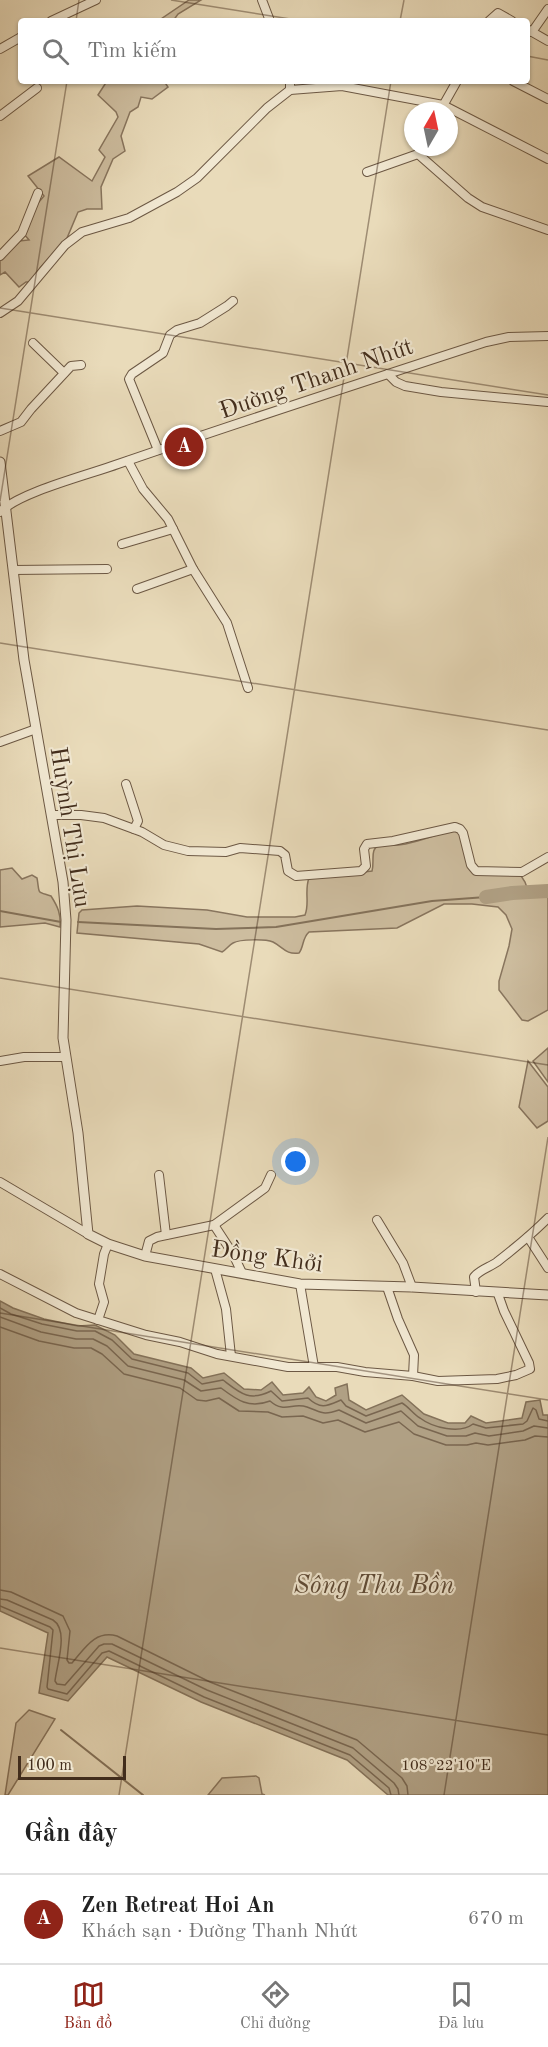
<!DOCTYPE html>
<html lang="vi">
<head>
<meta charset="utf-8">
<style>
	body { margin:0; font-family:"Old Standard TT",serif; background:#f6f6f6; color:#222 }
	.compass { position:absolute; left:404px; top:102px; width:54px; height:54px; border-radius:50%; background:#fff; box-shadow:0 2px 4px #0004; rotate:9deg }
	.scale { position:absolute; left:18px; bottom:15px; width:108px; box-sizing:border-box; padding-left:6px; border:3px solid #422d1c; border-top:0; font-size:16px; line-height:21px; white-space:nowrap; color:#422d1c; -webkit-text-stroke:4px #f1e8d2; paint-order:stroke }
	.you { position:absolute; left:296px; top:1162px; width:21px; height:21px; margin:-15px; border:4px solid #fff; border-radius:50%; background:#1a73e8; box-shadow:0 0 0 9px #1a73e833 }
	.badge { display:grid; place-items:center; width:39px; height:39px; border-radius:50%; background:#8f2418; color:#fff; font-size:20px; font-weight:700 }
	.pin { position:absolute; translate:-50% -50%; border:3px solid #fff; box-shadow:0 2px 6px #0006 }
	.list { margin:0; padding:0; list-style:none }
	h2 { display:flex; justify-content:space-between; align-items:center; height:78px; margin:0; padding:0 24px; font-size:26px }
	h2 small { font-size:20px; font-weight:400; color:#767676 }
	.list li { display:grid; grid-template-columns:39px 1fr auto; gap:18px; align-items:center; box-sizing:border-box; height:90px; padding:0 24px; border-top:2px solid #e0e0e0 }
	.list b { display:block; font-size:22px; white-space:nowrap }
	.list p { margin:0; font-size:20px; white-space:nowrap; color:#767676 }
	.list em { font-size:20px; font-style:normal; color:#767676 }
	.icon { flex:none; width:33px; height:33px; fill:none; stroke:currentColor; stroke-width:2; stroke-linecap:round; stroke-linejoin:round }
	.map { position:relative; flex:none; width:548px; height:1795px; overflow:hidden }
	.search { position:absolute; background:#fff; box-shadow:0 2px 4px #0004; left:18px; right:18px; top:18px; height:66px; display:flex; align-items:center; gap:15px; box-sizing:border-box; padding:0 21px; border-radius:6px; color:#767676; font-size:22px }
	.sheet { height:168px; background:#fff }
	nav { display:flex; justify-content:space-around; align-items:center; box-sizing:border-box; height:84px; border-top:2px solid #e0e0e0; background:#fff; font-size:16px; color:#767676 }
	nav a { display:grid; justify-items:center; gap:3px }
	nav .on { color:#8f2418 }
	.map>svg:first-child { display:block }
	.green { fill:#cdbd9f; stroke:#88755e; stroke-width:1.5 }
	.water { fill:#b0a084; stroke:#84725a; stroke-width:1.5 }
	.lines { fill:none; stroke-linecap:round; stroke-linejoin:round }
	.shore { stroke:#796650; stroke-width:1.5 }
	.stream { stroke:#84725a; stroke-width:2 }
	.river { stroke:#b0a084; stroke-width:14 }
	.minor-casing { stroke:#6c5844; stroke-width:10 }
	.tertiary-casing { stroke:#6c5844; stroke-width:11 }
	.minor { stroke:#f1e8d2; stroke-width:8 }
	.tertiary { stroke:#f1e8d2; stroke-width:9 }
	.ticks { fill:none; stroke:#422d1c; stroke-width:1.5; stroke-opacity:0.45 }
	.labels { text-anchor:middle; stroke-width:4.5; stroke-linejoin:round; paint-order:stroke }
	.street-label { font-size:24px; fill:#422d1c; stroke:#f1e8d2 }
	.water-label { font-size:26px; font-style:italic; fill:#5e4a36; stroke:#f1e8d2 }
	.ticks-label { font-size:15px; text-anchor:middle; fill:#422d1c; stroke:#f1e8d2; stroke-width:4.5; stroke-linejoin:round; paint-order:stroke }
</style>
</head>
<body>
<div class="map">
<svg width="548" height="1795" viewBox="0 0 548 1795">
	<rect width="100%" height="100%" fill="#e9dbba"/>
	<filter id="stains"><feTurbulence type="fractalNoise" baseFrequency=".00333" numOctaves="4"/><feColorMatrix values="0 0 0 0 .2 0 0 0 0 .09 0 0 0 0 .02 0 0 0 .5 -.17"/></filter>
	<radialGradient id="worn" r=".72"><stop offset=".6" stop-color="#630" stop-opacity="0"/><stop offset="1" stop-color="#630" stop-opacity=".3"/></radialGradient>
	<!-- green -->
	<g class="green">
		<polygon points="189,0 201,0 178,14 173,21 158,21"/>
		<polygon points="107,81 164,81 168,87 152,99 141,97 138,107 130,112 121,136 125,151 113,159 101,187 102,209 87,209 78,212 67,238 40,268 31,282 26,282 19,287 5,272 0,275 0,255 19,241 29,240 24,234 27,216 44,196 28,176 59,157 92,181 105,157 99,150 118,117 116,112 98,95"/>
		<path d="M 458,829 L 475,870 L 518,871 L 525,882 L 530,896 L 548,895 L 548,1010 L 528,1021 L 522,1020 L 499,990 L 499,981 L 509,946 L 512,929 L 506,915 L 498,907 L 472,904 L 444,904 L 397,928 L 309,932 C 302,938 304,947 299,953 C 286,955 283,947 273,942 C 266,939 240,939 233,943 C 229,945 226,950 222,952 L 199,944 L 77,933 L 79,913 L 82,910 L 137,906 L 207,910 L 247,917 L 295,917 L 305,915 C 310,903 304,891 309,878 L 372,871 C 375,860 369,850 380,844 C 405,850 432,834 458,829 Z"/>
		<path d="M 12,868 L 22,879 L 32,875 L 37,878 C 40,895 36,891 51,896 C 58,907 61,914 60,927 L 45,923 L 0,927 L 0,870 Z"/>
		<polygon points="548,1048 548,1082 533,1061"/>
		<polygon points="528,1061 548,1087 548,1121 537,1128 519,1107"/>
		<polygon points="29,1710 55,1719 8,1795 5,1795 16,1723"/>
		<polygon points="256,1776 259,1778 262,1794 265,1795 208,1795 222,1778"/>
	</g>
	<!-- water -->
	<polygon class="water" points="0,1301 13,1308 44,1319 78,1326 95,1325 115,1335 134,1354 191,1368 203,1378 224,1373 244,1389 261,1390 272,1382 283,1395 303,1393 309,1387 316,1397 326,1401 336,1395 335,1388 347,1384 349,1400 366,1410 402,1395 424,1414 448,1423 465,1423 471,1416 486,1423 522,1418 526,1402 540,1400 543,1415 548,1415 548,1795 388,1795 347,1760 201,1702 107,1657 68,1701 39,1693 48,1633 0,1611"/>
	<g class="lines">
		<!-- shore -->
		<g class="shore">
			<path d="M 0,1308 L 11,1314 L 42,1324 L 77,1331 L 95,1331 L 112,1340 L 132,1359 L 188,1373 L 202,1384 L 223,1380 C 240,1393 249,1402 271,1391 L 282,1401 L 308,1398 C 321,1410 327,1406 341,1400 L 346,1406 L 366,1416 L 402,1403 C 409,1407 413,1414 420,1418 C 433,1428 460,1434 473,1424 L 486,1428 L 523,1424 L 527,1421 L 533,1408 L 536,1410 L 539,1419 L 548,1421"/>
			<path d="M 0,1317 L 41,1332 L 76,1339 L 93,1339 L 107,1346 L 128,1366 L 184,1380 L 201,1391 L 221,1388 C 237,1400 249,1409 270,1401 C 285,1414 292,1402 307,1407 C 322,1412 322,1416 339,1410 L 366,1423 L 401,1411 L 418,1426 L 447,1436 L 466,1436 L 475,1433 L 489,1436 L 523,1431 L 534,1426 L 548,1428"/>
			<polyline points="0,1327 39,1341 74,1348 91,1348 102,1354 124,1374 180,1388 197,1400 206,1401 219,1398 239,1411 268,1412 282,1417 303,1416 323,1423 338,1420 365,1432 399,1422 414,1434 446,1445 467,1445 476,1443 488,1445 525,1440 535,1436 548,1437"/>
			<path d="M 0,1590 L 11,1592 L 63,1616 L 70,1631 L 67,1660 L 69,1663 L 72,1663 C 85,1648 95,1630 117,1636 L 210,1682 L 357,1740 L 402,1778 L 407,1786 L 408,1795"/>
			<path d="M 0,1599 L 7,1600 L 53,1620 C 69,1630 57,1664 55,1681 L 57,1684 L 65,1685 L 99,1646 L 104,1644 L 112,1644 L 207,1690 L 353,1748 L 394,1783 L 398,1789 L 399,1795"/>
			<polyline points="0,1606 50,1627 53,1630 47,1687 48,1689 67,1694 102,1653 109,1651 204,1697 350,1755 389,1788 391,1795"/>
		</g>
		<!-- stream -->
		<g class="stream">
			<polyline points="0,911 61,922"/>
			<polyline points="78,922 216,929 276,927 432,901 486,897"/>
			<polyline points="61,1730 143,1795"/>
		</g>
		<!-- river -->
		<polyline class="river" points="486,897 512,893 548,891"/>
		<!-- minor casing -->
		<g class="minor-casing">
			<g id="minor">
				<polyline points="262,0 270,21"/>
				<polyline points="51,21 96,0"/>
				<polyline points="489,21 498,13 512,21"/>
				<polyline points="527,29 548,41"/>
				<polyline points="532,32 548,9"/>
				<polyline points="0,49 21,37"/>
				<polyline points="513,81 548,99"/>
				<polyline points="290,90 290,81"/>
				<polyline points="440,111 457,81"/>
				<polyline points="0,116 37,88"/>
				<polyline points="418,154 468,198 482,207 548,230"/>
				<polyline points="367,172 418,154 421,147"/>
				<polyline points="0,256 22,233 38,193"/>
				<polyline points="0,313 18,301 65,245 82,232 129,218 177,192 197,178 267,108 290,90 342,86 443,105 548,159"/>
				<polyline points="33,343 64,373"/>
				<polyline points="388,374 396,382 405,386 441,392 548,402"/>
				<polyline points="0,431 21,422 31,409 71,366 81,365"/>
				<polyline points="158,450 129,379 132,374 163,353 170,335 177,330 200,323 227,306 233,301"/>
				<polyline points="128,461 143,489 168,519 193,569 227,623 248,688"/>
				<path d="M 0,512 C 20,492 88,475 118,464 C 240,422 363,382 486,342 L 509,337 L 548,336"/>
				<polyline points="122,544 173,529"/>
				<polyline points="13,570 107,569"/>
				<polyline points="137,589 193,569"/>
				<polyline points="0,742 36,729"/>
				<polyline points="126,784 138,821 134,829"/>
				<polyline points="52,815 81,815 104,818 142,832 164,845 188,851 226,852 240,848 280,851 285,855 288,871 296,876 361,871 366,866 364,849 367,844 393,841 455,827 460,829 463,833 471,865 476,871 522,872 548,857"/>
				<polyline points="0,1061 24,1057 65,1057"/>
				<polyline points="159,1175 166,1235"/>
				<polyline points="0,1182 88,1234"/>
				<polyline points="377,1220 403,1263 412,1287"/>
				<polyline points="214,1225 233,1254 242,1273"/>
				<polyline points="528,1237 548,1268"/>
				<polyline points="145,1256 149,1241 157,1237 214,1225 265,1188 271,1175"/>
				<polyline points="215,1269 226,1309 231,1356"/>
				<polyline points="0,1274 76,1313 146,1335 180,1342 217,1354 288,1367 337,1367 365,1372 413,1376 438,1381 497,1379 516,1375 530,1369 529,1363 504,1311 498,1294"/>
				<polyline points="300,1284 314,1367"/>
				<polyline points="387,1287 398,1319 414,1355 413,1376"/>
				<path d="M 476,1292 L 474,1277 C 479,1270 490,1267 497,1262 C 515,1248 532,1234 548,1218"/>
				<polyline points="98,1320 104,1302 99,1284 104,1254 108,1244"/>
			</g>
		</g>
		<!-- tertiary casing -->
		<g class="tertiary-casing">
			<polyline id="tertiary" points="0,462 24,660 63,882 66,920 63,1038 78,1133 88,1234 108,1244 145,1256 300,1284 412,1287 548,1295"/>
		</g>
		<!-- minor -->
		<use href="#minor" class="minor"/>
		<!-- tertiary -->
		<use href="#tertiary" class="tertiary"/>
	</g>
	<!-- ticks -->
	<path class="ticks" d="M 171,0 L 303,21M 76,21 L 79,0M 400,21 L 404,0M 527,56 L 548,60M 0,308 L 548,395M 0,501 L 67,81M 0,643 L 548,730M 0,978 L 548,1065M 0,1313 L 548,1400M 0,1648 L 548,1735M 119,1795 L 391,81M 444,1795 L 548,1137"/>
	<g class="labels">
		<!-- street labels -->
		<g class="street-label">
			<text transform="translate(316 378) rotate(-19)" y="8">Đường Thanh Nhứt</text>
			<text transform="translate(71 827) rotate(81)" y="8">Huỳnh Thị Lựu</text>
			<text transform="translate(267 1256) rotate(8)" y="8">Đồng Khởi</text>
		</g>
		<!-- water labels -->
		<g class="water-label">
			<text x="374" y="1593">Sông Thu Bồn</text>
		</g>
	</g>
	<g class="ticks-label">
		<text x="446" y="1770">108°22'10"E</text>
	</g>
	<rect width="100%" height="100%" filter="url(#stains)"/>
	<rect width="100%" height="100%" fill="url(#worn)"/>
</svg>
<svg class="compass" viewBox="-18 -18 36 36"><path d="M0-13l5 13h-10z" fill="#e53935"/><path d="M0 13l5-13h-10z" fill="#767676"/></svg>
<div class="scale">100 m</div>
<div class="you"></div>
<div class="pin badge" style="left:184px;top:447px">A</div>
<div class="search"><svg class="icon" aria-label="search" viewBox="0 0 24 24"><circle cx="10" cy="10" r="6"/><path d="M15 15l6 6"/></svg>Tìm kiếm</div>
</div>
<section class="sheet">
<h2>Gần đây<small></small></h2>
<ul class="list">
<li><span class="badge">A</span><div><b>Zen Retreat Hoi An</b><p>Khách sạn · Đường Thanh Nhứt</p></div><em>670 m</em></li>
</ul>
</section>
<nav>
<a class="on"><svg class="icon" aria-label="map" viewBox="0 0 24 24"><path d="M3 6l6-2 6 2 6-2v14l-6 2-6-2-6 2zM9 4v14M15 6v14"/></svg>Bản đồ</a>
<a><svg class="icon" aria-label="directions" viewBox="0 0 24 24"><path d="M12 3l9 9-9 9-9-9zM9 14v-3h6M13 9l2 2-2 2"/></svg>Chỉ đường</a>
<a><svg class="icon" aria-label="saved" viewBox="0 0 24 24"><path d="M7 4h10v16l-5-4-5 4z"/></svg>Đã lưu</a>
</nav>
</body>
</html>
